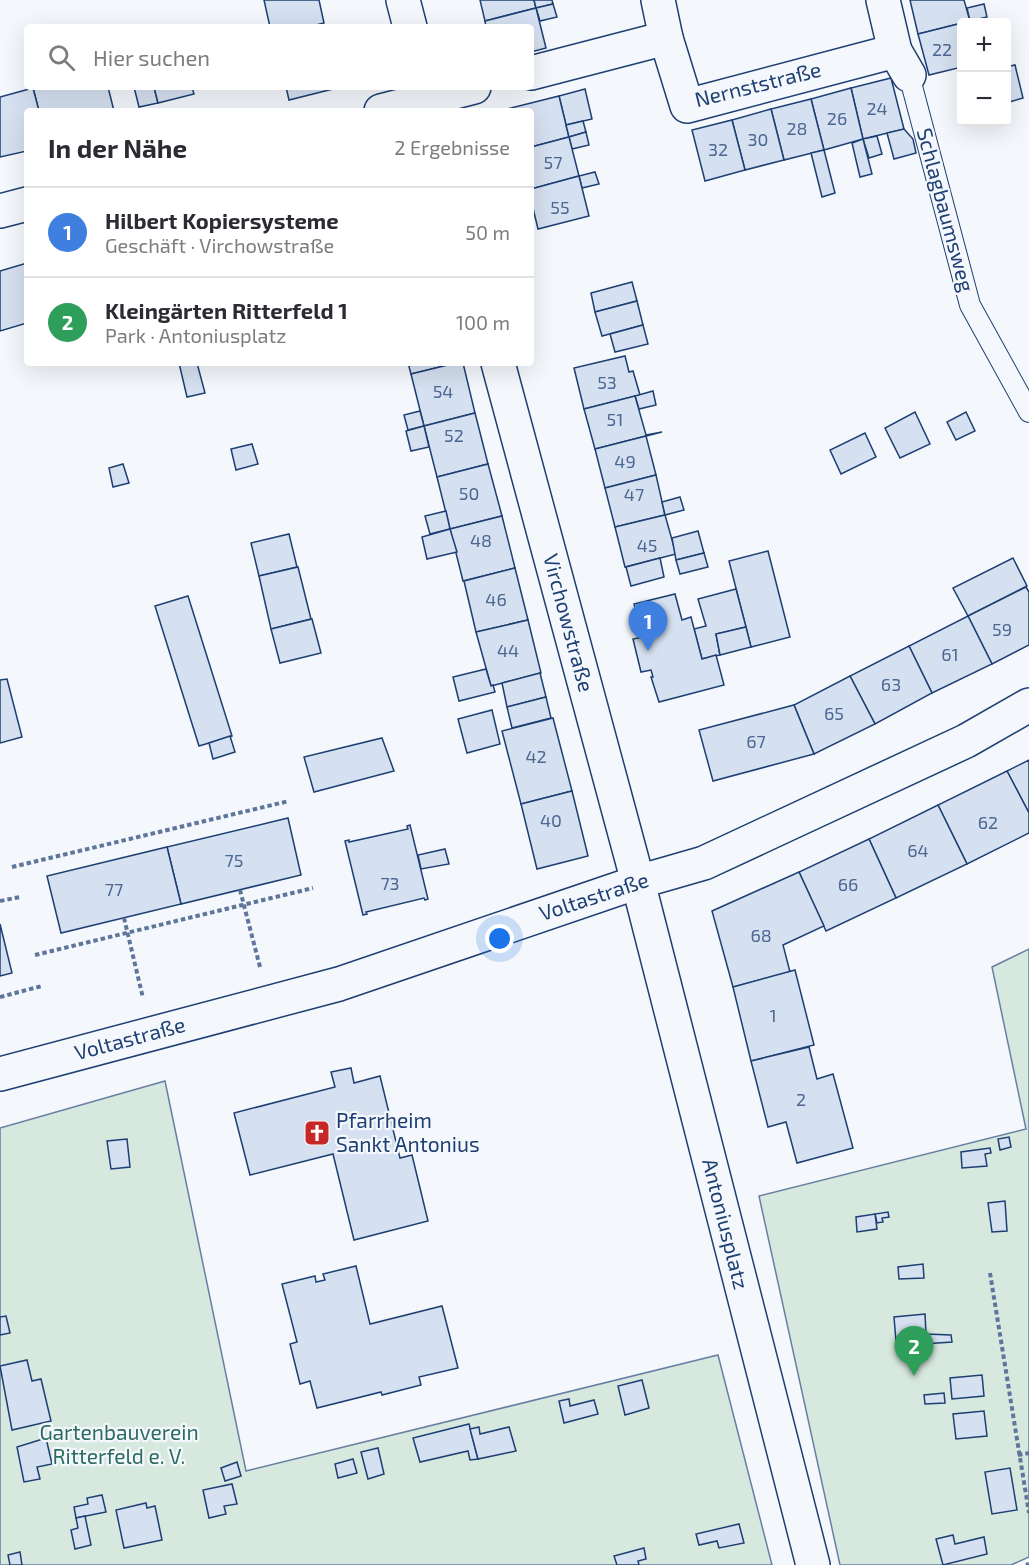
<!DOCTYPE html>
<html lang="de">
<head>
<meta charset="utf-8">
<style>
	body { margin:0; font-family:"Exo 2",sans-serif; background:#f7f7f7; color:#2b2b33 }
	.controls { position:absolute; right:18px; top:18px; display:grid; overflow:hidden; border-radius:6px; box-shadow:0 6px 24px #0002 }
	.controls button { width:54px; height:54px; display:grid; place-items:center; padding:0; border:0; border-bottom:2px solid #e1e1e2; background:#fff; color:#2b2b33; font:30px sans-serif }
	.you { position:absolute; left:500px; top:939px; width:21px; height:21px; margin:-15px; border:4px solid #fff; border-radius:50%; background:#1a73e8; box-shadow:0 0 0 9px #1a73e833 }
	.badge { display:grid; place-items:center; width:39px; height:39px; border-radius:50%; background:#c62828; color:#fff; font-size:20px; font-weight:700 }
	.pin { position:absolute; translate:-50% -50px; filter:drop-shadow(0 2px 3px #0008) }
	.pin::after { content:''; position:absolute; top:32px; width:21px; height:18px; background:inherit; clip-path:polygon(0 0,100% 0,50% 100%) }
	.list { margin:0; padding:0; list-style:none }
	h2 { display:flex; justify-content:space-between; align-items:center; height:78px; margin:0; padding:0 24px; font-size:26px }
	h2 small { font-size:20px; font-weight:400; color:#7c7c81 }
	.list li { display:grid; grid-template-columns:39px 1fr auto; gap:18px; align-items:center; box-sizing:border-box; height:90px; padding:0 24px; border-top:2px solid #e1e1e2 }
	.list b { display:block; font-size:22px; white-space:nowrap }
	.list p { margin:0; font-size:20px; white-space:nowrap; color:#7c7c81 }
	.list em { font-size:20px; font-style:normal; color:#7c7c81 }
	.icon { flex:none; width:33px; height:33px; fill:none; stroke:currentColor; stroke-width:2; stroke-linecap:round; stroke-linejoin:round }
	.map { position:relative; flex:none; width:1029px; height:1565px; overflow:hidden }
	.search { position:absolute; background:#fff; box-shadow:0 6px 24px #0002; left:24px; top:24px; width:510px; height:66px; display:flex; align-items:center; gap:15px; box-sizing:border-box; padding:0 21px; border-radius:6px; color:#7c7c81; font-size:22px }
	.panel { position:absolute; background:#fff; box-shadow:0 6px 24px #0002; left:24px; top:108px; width:510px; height:258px; border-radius:6px }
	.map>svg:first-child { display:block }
	.green { fill:#d7e8df; stroke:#687fa3; stroke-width:1.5 }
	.building { fill:#d5e0f0; stroke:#1d3f73; stroke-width:1.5 }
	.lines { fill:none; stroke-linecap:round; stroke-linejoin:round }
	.lane-casing { stroke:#1d3f73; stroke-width:22 }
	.street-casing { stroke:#1d3f73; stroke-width:36 }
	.path { stroke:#5e769c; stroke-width:4; stroke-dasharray:4.5 3; stroke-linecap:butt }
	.lane { stroke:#f4f7fb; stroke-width:20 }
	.street { stroke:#f4f7fb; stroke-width:33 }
	.labels { text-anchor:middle; stroke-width:4.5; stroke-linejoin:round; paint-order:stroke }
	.number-label { font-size:18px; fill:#4b6792 }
	.street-label { font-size:21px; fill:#1d3f73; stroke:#f4f7fb }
	.poi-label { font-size:21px; fill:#1d3f73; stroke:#f4f7fb; text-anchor:start }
	.park-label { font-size:21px; fill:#2c6c60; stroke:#f4f7fb }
</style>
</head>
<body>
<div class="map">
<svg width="1029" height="1565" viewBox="0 0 1029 1565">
	<rect width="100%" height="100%" fill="#f4f7fb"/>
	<!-- green -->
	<g class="green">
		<polygon points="1029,949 1029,1557 1011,1565 840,1565 759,1196 1026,1129 992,967"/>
		<polygon points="165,1081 246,1471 718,1355 772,1565 0,1565 0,1128"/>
	</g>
	<!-- building -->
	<g class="building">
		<polygon points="264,0 319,0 324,23 308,27 270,27"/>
		<polygon points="480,0 534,0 536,8 485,21"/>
		<polygon points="534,0 552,0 553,4 536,8"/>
		<polygon points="910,0 964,0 970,21 918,34"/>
		<polygon points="553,4 557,17 540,21 536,8"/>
		<polygon points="984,4 987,17 970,21 967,8"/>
		<polygon points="536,8 546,48 531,52 531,27 486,27 485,21"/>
		<polygon points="962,23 962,67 929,75 918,34"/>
		<polygon points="1015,65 1023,98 1006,103 1006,67"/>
		<polygon points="891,78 904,129 863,139 851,88"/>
		<polygon points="37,87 108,87 114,111 39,111 33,88"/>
		<polygon points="134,87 154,87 158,103 139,107"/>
		<polygon points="154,87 192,87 194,94 158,103"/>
		<polygon points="286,87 341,87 289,100"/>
		<polygon points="33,88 39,111 27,111 27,151 0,157 0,97"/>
		<polygon points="851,88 863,139 824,150 811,99"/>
		<polygon points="585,89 592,119 566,125 559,96"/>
		<polygon points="559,96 569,137 531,147 531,111 508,111 507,109"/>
		<polygon points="811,99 824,150 784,160 771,109"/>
		<polygon points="771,109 784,160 745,170 732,120"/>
		<polygon points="732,120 745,170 705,181 692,130"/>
		<polygon points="583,121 586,132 569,137 566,125"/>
		<polygon points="904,129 913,139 916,153 894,159 887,133"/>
		<polygon points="586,132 589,145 572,149 569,137"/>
		<polygon points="877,136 882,154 869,158 863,139"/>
		<polygon points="569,137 579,176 531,189 531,147"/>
		<polygon points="863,139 872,174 860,177 852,143"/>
		<polygon points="824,150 835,193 822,197 811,153"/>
		<polygon points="595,172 599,184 582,188 579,176"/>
		<polygon points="579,176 589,216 538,229 531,200 531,189"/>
		<polygon points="27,263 27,323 0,331 0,271"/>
		<polygon points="632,282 637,301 595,312 591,293"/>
		<polygon points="637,301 643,325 602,336 595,312"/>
		<polygon points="643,325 648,344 615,352 610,334"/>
		<polygon points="625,356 629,372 633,371 640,395 584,409 574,368"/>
		<polygon points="179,363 197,363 205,393 187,397"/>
		<polygon points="408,363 456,363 411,374"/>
		<polygon points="456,363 463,363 475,413 424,426 411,374"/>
		<polygon points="653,391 656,405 639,409 635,396"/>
		<polygon points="635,396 646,435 662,432 595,449 584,409"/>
		<polygon points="420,411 424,426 408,430 404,415"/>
		<polygon points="915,412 930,444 900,458 885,428"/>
		<polygon points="966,412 975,431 956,440 947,422"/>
		<polygon points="475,413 488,464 437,477 424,426"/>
		<polygon points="424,426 429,447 411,451 406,431"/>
		<polygon points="865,433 876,457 841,474 830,450"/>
		<polygon points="646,436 656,475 605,488 595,449"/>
		<polygon points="252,444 258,464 236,470 231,449"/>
		<polygon points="123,464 129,483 113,487 109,468"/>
		<polygon points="488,464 502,516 450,529 437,477"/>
		<polygon points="656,475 665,515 615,527 605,488"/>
		<polygon points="680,497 684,510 665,515 662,502"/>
		<polygon points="446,511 450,529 430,534 425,516"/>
		<polygon points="665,515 676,554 625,567 615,527"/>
		<polygon points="502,516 515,568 463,581 450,529"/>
		<polygon points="450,529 457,552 427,559 422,537"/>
		<polygon points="698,531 704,553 676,560 672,538"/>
		<polygon points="289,534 297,567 259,576 251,543"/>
		<polygon points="768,551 790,637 751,647 729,561"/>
		<polygon points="704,553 708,567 680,574 676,560"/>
		<polygon points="660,558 664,577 631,586 626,567"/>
		<polygon points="1013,558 1027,586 968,616 953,588"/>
		<polygon points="298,567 311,619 271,629 259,576"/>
		<polygon points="515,568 528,620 476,632 464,581"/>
		<polygon points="1026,587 1029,592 1029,645 992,664 968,616"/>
		<polygon points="736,589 746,627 716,634 720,655 702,659 694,629 706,626 698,599"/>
		<polygon points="675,594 682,620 691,617 702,659 716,655 724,685 659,702 651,677 653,677 651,670 641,672 633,639 643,637 634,604"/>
		<polygon points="188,596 232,736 199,746 155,606"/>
		<polygon points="968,616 992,664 932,693 909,646"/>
		<polygon points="312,619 321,653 280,663 271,629"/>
		<polygon points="528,620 541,673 491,686 476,632"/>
		<polygon points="746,627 751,647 720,655 716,634"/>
		<polygon points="909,646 932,693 875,724 850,676"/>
		<polygon points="486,669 491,686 493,685 495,692 459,701 453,677"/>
		<polygon points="540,673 546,697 507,707 502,683"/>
		<polygon points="850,676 875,724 814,754 794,705"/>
		<polygon points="7,679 22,737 0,743 0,680"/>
		<polygon points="546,697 551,718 512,728 507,707"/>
		<polygon points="794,705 814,754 713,781 699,730"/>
		<polygon points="492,710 500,744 467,753 458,719"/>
		<polygon points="553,718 572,791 521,804 502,731"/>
		<polygon points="230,736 235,752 213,759 209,743"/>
		<polygon points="382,738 394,771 314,792 304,757"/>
		<polygon points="1029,760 1029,813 1007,771"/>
		<polygon points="1007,771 1029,813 1029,833 967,864 938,805"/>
		<polygon points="572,791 588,856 537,869 521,804"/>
		<polygon points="938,805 967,864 896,898 869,839"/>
		<polygon points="288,818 301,875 181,904 167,847"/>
		<polygon points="410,825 428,899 425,900 424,898 366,912 367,914 363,915 345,841 349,840 349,842 408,829 407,826"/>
		<polygon points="869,839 896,898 826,931 799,872"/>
		<polygon points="167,847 181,904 61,933 47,876"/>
		<polygon points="445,849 449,864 421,869 418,855"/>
		<polygon points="799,872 824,926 783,945 790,972 733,987 712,911"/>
		<polygon points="0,924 12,973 0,976"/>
		<polygon points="795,970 814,1045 751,1061 733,987"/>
		<polygon points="809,1047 817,1079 833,1074 853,1148 797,1163 786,1122 768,1127 751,1061"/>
		<polygon points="351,1068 354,1083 380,1076 400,1158 412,1155 428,1221 354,1240 333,1154 250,1175 234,1113 335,1087 331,1072"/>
		<polygon points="1009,1137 1011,1147 1000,1150 998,1139"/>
		<polygon points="127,1139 130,1167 111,1169 107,1141"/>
		<polygon points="990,1148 991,1153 985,1154 987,1166 962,1168 961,1152"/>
		<polygon points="1005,1201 1007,1231 992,1232 988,1203"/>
		<polygon points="888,1212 889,1217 882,1218 883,1222 877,1223 875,1214"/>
		<polygon points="875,1214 877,1229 857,1232 856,1217"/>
		<polygon points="923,1264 924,1278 899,1279 898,1267"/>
		<polygon points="356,1266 370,1324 442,1306 458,1368 419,1377 421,1385 382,1395 381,1392 317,1408 310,1381 300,1384 290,1344 297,1342 282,1284 315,1276 316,1282 325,1280 323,1274"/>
		<polygon points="925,1314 926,1334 951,1335 952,1342 908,1345 908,1340 896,1341 894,1317"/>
		<polygon points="6,1316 10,1333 0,1335 0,1317"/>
		<polygon points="27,1360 32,1381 41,1379 51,1421 12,1430 0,1366"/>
		<polygon points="982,1375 984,1396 952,1399 950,1378"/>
		<polygon points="642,1380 649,1408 625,1415 618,1386"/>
		<polygon points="944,1393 945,1403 925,1404 924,1395"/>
		<polygon points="569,1399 570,1406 594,1400 598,1414 564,1423 559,1401"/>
		<polygon points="984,1411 987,1436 956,1439 953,1414"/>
		<polygon points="469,1424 478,1459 470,1460 468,1451 420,1462 413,1438"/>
		<polygon points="479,1427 480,1434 509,1427 516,1451 478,1459 470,1429"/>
		<polygon points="46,1438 52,1464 37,1467 40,1479 24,1482 17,1447"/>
		<polygon points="378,1448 384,1474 368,1479 361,1452"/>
		<polygon points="353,1459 357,1473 338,1478 335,1464"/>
		<polygon points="237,1462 241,1476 225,1481 221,1468"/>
		<polygon points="1010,1468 1017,1510 992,1514 985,1472"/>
		<polygon points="232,1484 237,1504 224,1506 226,1514 209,1518 203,1490"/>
		<polygon points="102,1495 106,1512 76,1518 74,1507 88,1504 87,1498"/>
		<polygon points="146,1503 147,1508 155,1506 162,1540 124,1548 116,1510"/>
		<polygon points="85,1516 91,1545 75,1549 71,1530 78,1528 76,1518"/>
		<polygon points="739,1524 744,1543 719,1548 717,1541 699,1545 696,1534"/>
		<polygon points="953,1535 955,1544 984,1537 987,1554 943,1565 936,1539"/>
		<polygon points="644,1548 646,1559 638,1561 639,1565 617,1565 614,1556"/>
		<polygon points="20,1552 22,1565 10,1565 8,1555"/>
	</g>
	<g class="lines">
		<!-- lane casing -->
		<g class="lane-casing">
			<polyline id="lane" points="909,75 970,305 1029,412"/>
		</g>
		<!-- street casing -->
		<g class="street-casing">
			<g id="street">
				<polyline points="403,0 410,27"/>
				<polyline points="658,0 666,38 687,106 895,51"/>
				<polyline points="883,0 895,51 909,75"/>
				<polyline points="531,73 666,38"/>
				<polyline points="381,111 474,87"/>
				<polyline points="0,211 27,204"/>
				<polyline points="498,363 638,882 813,1565"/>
				<polyline points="0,1074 339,984 638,882 704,863 966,741 1029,705"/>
			</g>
		</g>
		<!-- path -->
		<g class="path">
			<polyline points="12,867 289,801"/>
			<polyline points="240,890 260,967"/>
			<polyline points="0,901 20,897"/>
			<polyline points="124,918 143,998"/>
			<polyline points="35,955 313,888"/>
			<polyline points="0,997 42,986"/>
			<polyline points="990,1273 1029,1513"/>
			<polyline points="1018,1455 1029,1453"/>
			<polyline points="1026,1565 1029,1564"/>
		</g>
		<!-- lane -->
		<use href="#lane" class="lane"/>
		<!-- street -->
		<use href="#street" class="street"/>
	</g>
	<!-- icons -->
	<defs>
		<g id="church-square" transform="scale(1.35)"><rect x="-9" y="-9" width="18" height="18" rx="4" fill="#c62828" stroke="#f4f7fb"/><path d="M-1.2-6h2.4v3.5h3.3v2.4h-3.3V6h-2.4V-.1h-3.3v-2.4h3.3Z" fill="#fff"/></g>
	</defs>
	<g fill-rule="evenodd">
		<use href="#church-square" x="317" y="1133"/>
	</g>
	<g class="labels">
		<!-- number labels -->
		<g class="number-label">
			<text x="942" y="56">22</text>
			<text x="877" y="115">24</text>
			<text x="837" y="125">26</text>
			<text x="797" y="135">28</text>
			<text x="758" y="146">30</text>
			<text x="718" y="156">32</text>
			<text x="553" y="169">57</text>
			<text x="560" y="214">55</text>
			<text x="607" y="389">53</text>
			<text x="443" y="398">54</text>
			<text x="615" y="426">51</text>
			<text x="454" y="442">52</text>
			<text x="625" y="468">49</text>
			<text x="469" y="500">50</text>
			<text x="634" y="501">47</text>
			<text x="481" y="547">48</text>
			<text x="647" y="552">45</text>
			<text x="496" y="606">46</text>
			<text x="1002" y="636">59</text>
			<text x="508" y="657">44</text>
			<text x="950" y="661">61</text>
			<text x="891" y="691">63</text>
			<text x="834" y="720">65</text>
			<text x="756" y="748">67</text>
			<text x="536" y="763">42</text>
			<text x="551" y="827">40</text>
			<text x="988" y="829">62</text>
			<text x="918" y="857">64</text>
			<text x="234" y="867">75</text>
			<text x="390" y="890">73</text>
			<text x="848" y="891">66</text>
			<text x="114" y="896">77</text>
			<text x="761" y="942">68</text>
			<text x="773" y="1022">1</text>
			<text x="801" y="1106">2</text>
		</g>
		<!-- street labels -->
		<g class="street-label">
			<text transform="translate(758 85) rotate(-14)" y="7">Nernststraße</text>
			<text transform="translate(945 210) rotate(75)" y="7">Schlagbaumsweg</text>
			<text transform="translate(568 623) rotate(75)" y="7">Virchowstraße</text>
			<text transform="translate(594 897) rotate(-18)" y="7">Voltastraße</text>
			<text transform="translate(130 1039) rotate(-15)" y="7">Voltastraße</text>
			<text transform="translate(725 1224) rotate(76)" y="7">Antoniusplatz</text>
		</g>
		<!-- poi labels -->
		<g class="poi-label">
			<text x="336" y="1128">Pfarrheim<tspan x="336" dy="24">Sankt Antonius</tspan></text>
		</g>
		<!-- park labels -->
		<g class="park-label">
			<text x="119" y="1440">Gartenbauverein<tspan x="119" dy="24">Ritterfeld e. V.</tspan></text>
		</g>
	</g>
</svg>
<div class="controls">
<button>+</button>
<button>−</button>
</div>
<div class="you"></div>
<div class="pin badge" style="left:648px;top:651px;background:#3f7fe0">1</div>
<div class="pin badge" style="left:914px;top:1376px;background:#2e9e5b">2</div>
<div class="search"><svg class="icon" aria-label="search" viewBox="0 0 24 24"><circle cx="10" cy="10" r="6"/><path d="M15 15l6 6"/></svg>Hier suchen</div>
<section class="panel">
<h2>In der Nähe<small>2 Ergebnisse</small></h2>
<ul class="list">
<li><span class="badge" style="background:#3f7fe0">1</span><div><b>Hilbert Kopiersysteme</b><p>Geschäft · Virchowstraße</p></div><em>50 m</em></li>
<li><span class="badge" style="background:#2e9e5b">2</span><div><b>Kleingärten Ritterfeld 1</b><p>Park · Antoniusplatz</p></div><em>100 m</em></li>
</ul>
</section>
</div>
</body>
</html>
